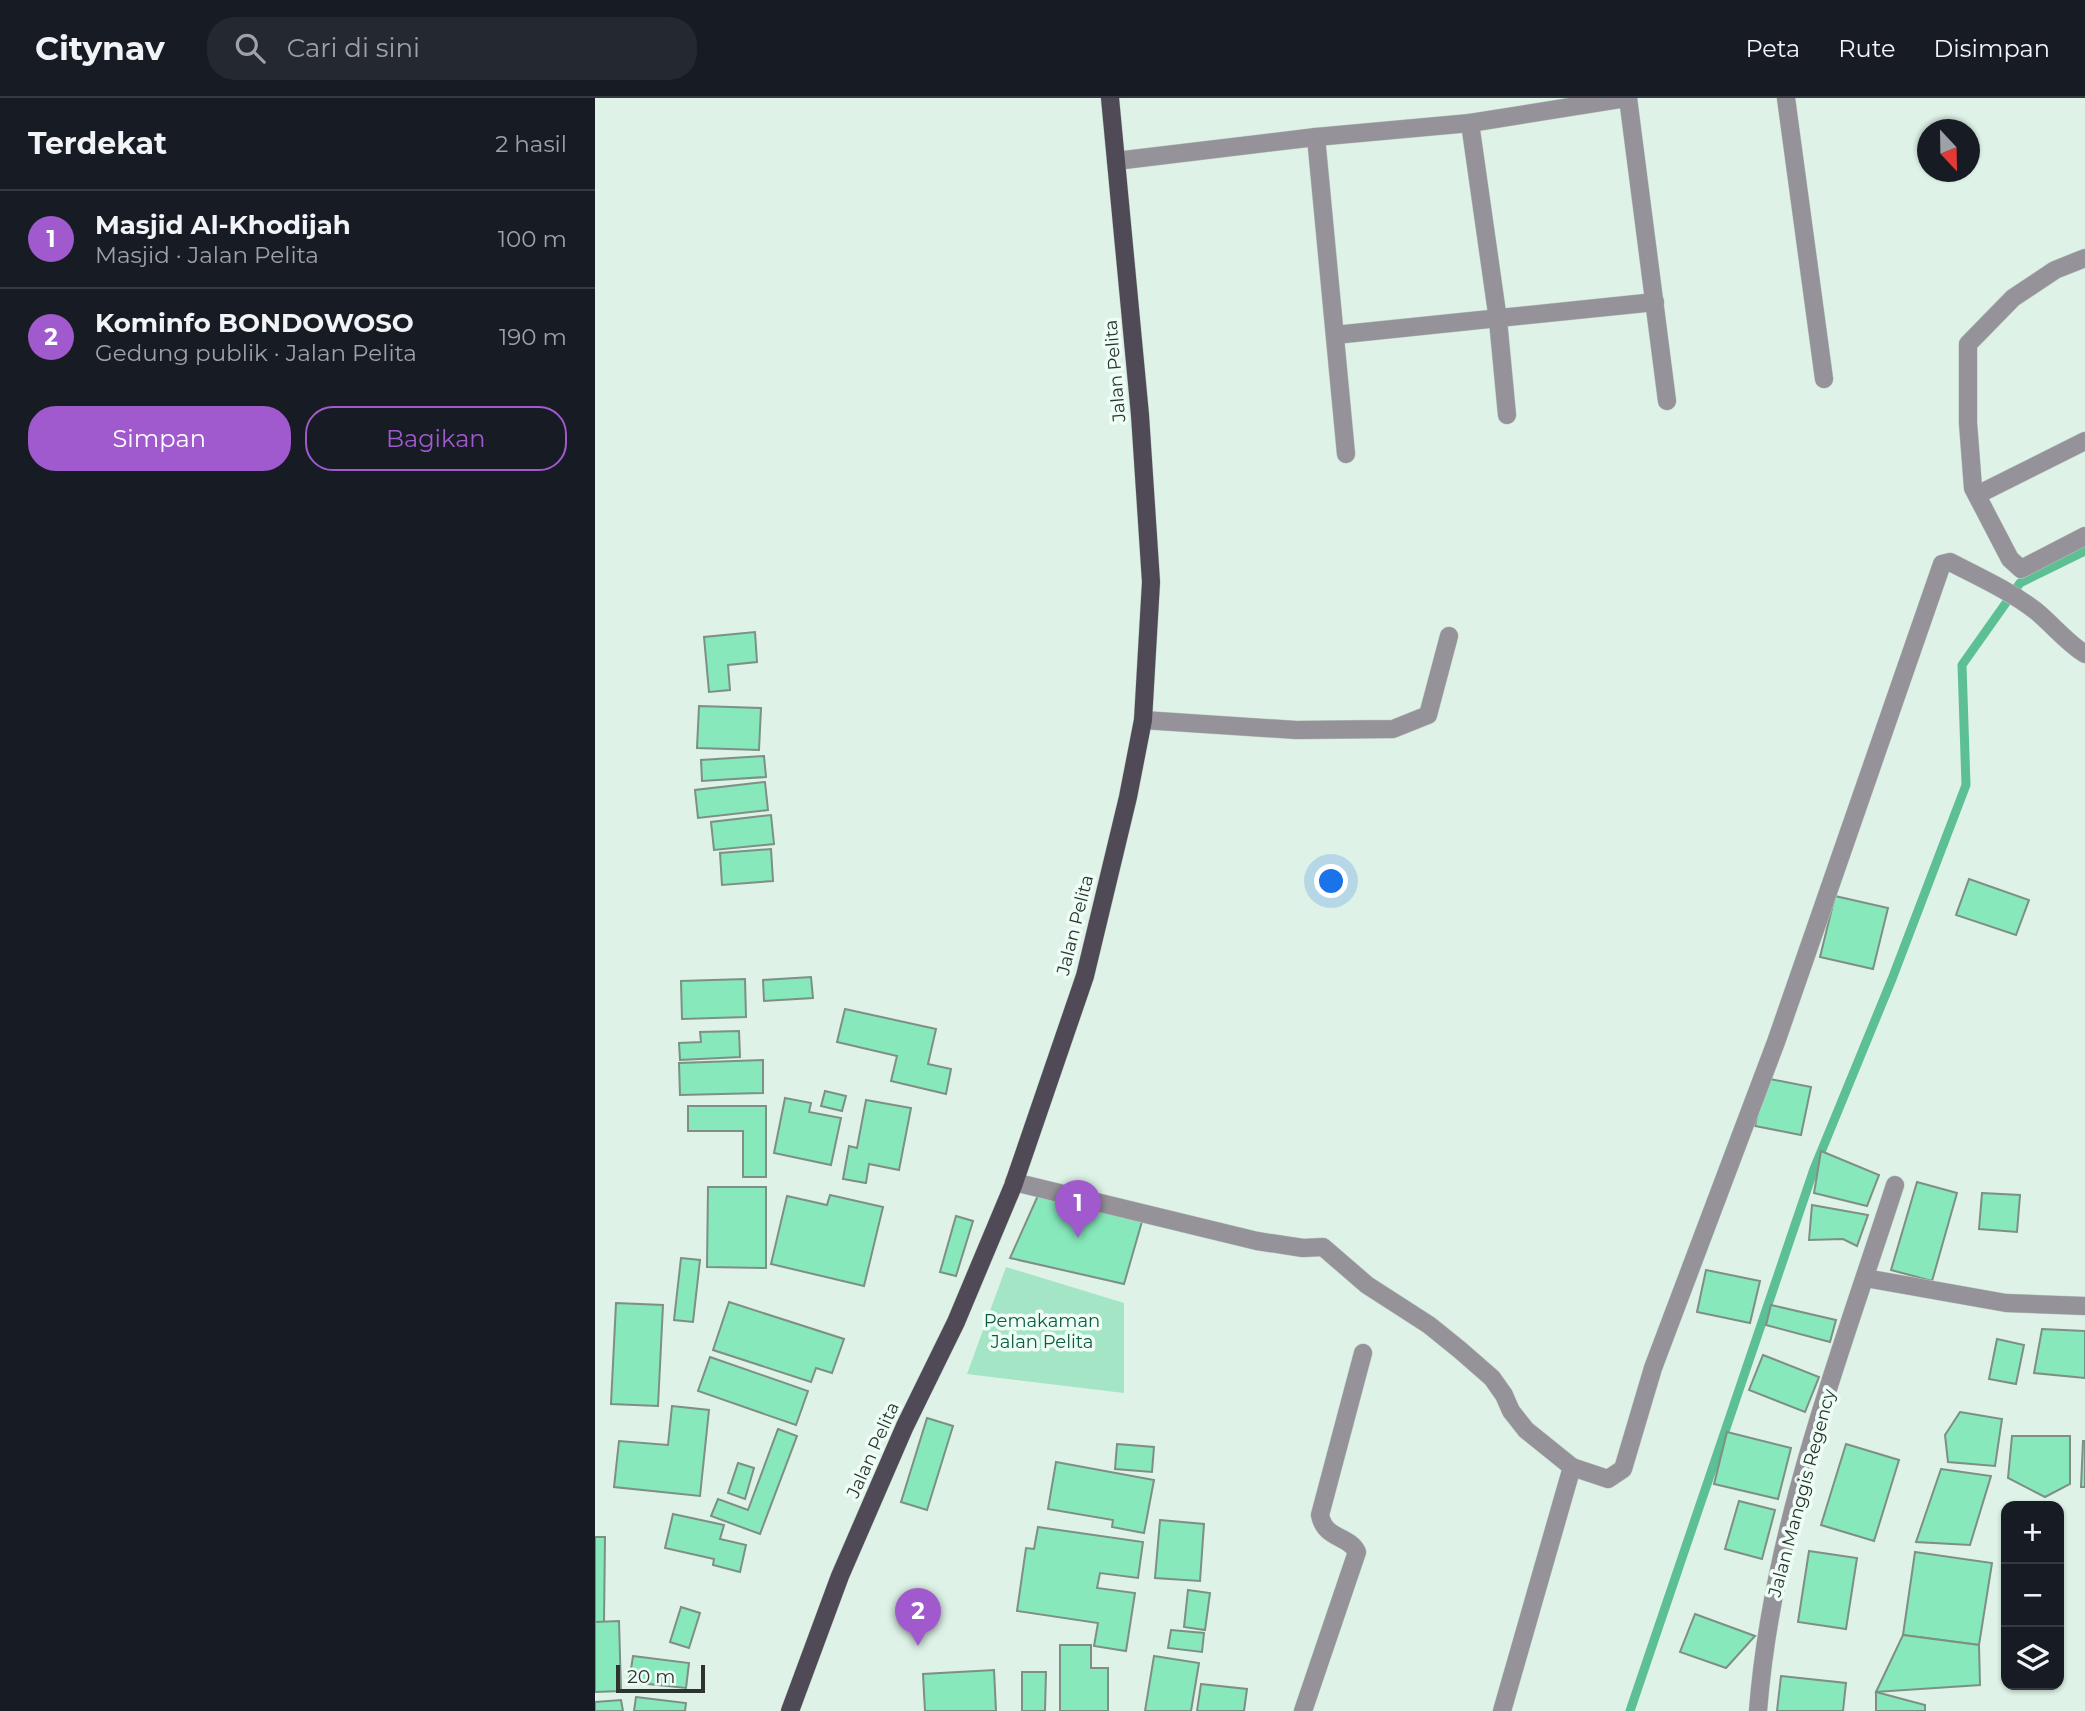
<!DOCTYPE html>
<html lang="id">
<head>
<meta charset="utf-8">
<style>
	body { margin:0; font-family:Montserrat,sans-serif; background:#242831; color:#f1f3f6 }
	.controls { position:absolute; right:21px; bottom:21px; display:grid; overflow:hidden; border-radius:14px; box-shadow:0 2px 5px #0004 }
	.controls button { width:63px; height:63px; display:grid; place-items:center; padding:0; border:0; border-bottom:2px solid #363941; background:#171b24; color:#f1f3f6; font:35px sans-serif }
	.compass { position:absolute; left:1322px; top:21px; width:63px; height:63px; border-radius:50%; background:#171b24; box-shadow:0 2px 5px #0004; rotate:158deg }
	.scale { position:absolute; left:21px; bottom:18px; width:89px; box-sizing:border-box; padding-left:7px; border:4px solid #2d3430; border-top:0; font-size:19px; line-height:24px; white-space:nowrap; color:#2d3430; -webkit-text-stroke:5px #eefef6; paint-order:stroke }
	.you { position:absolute; left:737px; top:784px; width:24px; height:24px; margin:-18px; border:5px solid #fff; border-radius:50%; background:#1a73e8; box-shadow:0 0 0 10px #1a73e833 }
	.badge { display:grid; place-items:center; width:46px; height:46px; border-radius:50%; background:#a05ace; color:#fff; font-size:23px; font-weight:700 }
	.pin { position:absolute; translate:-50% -58px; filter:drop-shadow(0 2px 4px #0008) }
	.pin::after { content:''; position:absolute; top:37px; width:24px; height:21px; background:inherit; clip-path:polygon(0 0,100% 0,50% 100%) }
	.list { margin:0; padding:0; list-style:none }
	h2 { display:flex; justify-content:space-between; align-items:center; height:91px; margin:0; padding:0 28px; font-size:30px }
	h2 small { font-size:23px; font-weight:400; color:#9ea1a6 }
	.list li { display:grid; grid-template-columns:46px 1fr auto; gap:21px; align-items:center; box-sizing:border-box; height:98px; padding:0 28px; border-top:2px solid #363941 }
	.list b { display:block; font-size:26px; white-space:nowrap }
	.list p { margin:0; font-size:23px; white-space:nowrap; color:#9ea1a6 }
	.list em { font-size:23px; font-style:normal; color:#9ea1a6 }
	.actions { display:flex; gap:14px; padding:21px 28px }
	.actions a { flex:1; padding:16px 0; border:2px solid #a05ace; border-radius:28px; text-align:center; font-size:24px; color:#a05ace }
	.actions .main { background:#a05ace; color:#fff }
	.icon { flex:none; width:38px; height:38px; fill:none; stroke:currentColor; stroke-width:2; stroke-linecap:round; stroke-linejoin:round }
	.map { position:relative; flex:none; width:1490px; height:1613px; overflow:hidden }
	header { display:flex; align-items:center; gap:42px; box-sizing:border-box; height:98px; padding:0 35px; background:#171b24; border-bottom:2px solid #363941 }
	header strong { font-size:33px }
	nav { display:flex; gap:38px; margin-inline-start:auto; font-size:24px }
	.search { width:490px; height:63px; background:#242831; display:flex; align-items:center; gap:18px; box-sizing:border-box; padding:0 24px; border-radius:28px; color:#9ea1a6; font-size:26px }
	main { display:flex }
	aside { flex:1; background:#171b24 }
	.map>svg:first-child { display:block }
	.green { fill:#a4e5c5 }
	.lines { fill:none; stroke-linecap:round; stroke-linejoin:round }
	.stream { stroke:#5dbf94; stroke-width:9 }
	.building { fill:#86e8bb; stroke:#7e8f86; stroke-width:2 }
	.minor-casing { stroke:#bbccc2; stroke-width:19 }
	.major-casing { stroke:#bbccc2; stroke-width:19 }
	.minor { stroke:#969299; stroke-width:18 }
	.major { stroke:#504a56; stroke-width:18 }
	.labels { text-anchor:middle; stroke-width:7; stroke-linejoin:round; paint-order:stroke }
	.street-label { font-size:18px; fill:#2d3430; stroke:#eefef6 }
	.park-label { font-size:18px; fill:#0e5c40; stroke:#eefef6 }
</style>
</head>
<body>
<header>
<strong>Citynav</strong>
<div class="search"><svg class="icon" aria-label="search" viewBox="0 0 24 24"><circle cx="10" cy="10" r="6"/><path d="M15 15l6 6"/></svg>Cari di sini</div>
<nav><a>Peta</a><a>Rute</a><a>Disimpan</a></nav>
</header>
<main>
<aside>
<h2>Terdekat<small>2 hasil</small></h2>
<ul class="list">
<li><span class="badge">1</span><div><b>Masjid Al-Khodijah</b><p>Masjid · Jalan Pelita</p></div><em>100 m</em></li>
<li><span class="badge">2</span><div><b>Kominfo BONDOWOSO</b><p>Gedung publik · Jalan Pelita</p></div><em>190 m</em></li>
</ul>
<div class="actions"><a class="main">Simpan</a><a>Bagikan</a></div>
</aside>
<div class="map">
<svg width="1490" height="1613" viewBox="0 0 1490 1613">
	<rect width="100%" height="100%" fill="#def2e7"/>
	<!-- green -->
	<polygon class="green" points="411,1169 529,1205 529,1295 372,1276"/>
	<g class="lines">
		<!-- stream -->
		<polyline class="stream" points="1035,1613 1219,1071 1297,881 1371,687 1367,567 1425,485 1490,453"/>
	</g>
	<!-- building -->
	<g class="building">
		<polygon points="160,534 162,564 133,567 135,592 114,594 109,539"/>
		<polygon points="104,608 166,610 164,652 102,650"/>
		<polygon points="169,658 171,679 107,683 106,662"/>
		<polygon points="170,684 173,712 103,720 100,692"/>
		<polygon points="176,717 179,746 119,752 116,724"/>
		<polygon points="176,751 178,783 127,787 125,755"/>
		<polygon points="1374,781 1434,802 1421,837 1361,817"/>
		<polygon points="1240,798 1293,810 1278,871 1225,859"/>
		<polygon points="216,879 218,900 169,903 168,882"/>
		<polygon points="150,881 151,919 87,921 86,883"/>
		<polygon points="250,911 341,931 333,966 356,971 351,996 296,983 302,958 242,944"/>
		<polygon points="144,933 145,959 85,962 84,945 106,944 105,934"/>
		<polygon points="168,962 168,995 85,997 84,965"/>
		<polygon points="1170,980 1216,989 1206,1037 1160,1028"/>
		<polygon points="230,993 251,998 247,1013 226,1008"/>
		<polygon points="190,1000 216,1005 214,1014 246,1020 236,1067 179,1055"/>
		<polygon points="271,1002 316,1010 304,1072 274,1066 271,1085 248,1081 254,1048 262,1050"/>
		<polygon points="93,1008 171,1008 171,1079 148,1079 148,1033 93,1033"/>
		<polygon points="1226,1053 1284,1077 1272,1108 1219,1095"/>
		<polygon points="1322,1084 1362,1095 1337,1183 1296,1172"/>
		<polygon points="113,1089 171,1089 171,1170 112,1169"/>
		<polygon points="445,1093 548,1120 529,1186 415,1160"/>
		<polygon points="1387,1095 1425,1097 1422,1134 1384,1131"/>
		<polygon points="235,1097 288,1109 269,1188 176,1166 192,1098 232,1107"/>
		<polygon points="1217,1107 1273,1117 1262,1148 1248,1141 1214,1142"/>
		<polygon points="361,1118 378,1123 361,1178 345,1174"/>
		<polygon points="86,1160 105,1162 98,1224 79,1222"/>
		<polygon points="1111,1172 1165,1183 1155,1225 1102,1214"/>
		<polygon points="134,1204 249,1241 237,1275 221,1270 216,1284 118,1252"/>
		<polygon points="21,1205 68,1207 63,1308 16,1306"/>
		<polygon points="1176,1207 1241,1222 1235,1244 1171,1227"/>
		<polygon points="1447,1231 1490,1233 1490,1280 1439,1275"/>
		<polygon points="1402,1241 1429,1247 1421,1286 1394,1281"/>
		<polygon points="1168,1257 1224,1279 1210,1314 1154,1292"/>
		<polygon points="115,1259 213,1293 201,1327 103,1293"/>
		<polygon points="77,1308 114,1312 105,1398 19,1389 24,1343 73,1347"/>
		<polygon points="1365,1314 1407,1321 1400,1368 1353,1364 1350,1337"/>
		<polygon points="332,1320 358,1328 332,1412 306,1404"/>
		<polygon points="183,1331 202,1338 165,1436 116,1418 123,1401 153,1412"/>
		<polygon points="1132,1334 1196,1350 1183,1401 1119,1386"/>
		<polygon points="1417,1338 1475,1338 1475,1386 1450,1399 1413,1380"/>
		<polygon points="1488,1343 1490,1343 1490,1389 1486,1389"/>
		<polygon points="522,1346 559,1349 557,1374 520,1371"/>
		<polygon points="1251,1346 1304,1362 1279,1443 1226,1427"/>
		<polygon points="461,1364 559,1382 549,1435 517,1429 518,1422 453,1411"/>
		<polygon points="143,1365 159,1370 150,1401 133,1395"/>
		<polygon points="1346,1371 1396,1378 1375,1447 1321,1444"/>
		<polygon points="1144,1403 1180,1412 1167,1461 1130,1451"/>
		<polygon points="78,1416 129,1427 125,1441 151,1447 145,1474 118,1467 119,1461 70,1450"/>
		<polygon points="565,1422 609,1426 605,1483 560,1480"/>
		<polygon points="443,1429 548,1444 543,1480 505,1475 502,1490 540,1495 531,1553 499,1548 503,1525 422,1513 431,1450 439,1451"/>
		<polygon points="0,1439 10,1439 9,1524 0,1524"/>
		<polygon points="1214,1453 1262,1460 1251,1531 1203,1524"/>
		<polygon points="1320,1454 1397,1465 1384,1547 1308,1537"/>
		<polygon points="593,1492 615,1495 610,1532 589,1529"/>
		<polygon points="86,1509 105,1515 94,1550 75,1544"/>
		<polygon points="1100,1516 1160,1538 1131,1570 1085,1554"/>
		<polygon points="24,1523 26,1593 0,1594 0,1524"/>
		<polygon points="576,1532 609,1535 607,1554 573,1550"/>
		<polygon points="1308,1537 1384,1547 1385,1587 1281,1594"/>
		<polygon points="465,1547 496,1547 496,1570 513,1570 513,1613 465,1613"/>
		<polygon points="38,1558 94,1565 91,1590 34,1584"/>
		<polygon points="559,1558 604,1565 596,1613 550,1613"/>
		<polygon points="399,1572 401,1613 330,1613 328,1576"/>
		<polygon points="427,1574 451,1574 450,1613 427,1613"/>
		<polygon points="1186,1578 1251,1585 1248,1613 1182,1613"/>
		<polygon points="606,1586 652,1591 649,1613 602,1613"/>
		<polygon points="1281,1594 1330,1607 1330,1613 1281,1613"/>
		<polygon points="41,1599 91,1605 90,1613 39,1613"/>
		<polygon points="26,1602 28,1613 0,1613 0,1604"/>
	</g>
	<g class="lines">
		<!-- minor casing -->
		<g class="minor-casing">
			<g id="minor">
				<polyline points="1033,0 1072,303"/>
				<polyline points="1191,0 1229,281"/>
				<polyline points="875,25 903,222 912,317"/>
				<polyline points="721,39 751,356"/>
				<polyline points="521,63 721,39 875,25 1031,0"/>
				<polyline points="1490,160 1460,172 1418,200 1373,246 1373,325 1378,390 1415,461 1426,471 1490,438"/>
				<polyline points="740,237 1060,204"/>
				<polyline points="1382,397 1490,343"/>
				<polyline points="548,622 701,632 798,631 833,617 854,538"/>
				<polyline points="419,1084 662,1143 708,1150 728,1149 772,1187 834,1227 865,1252 897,1280 909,1297 916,1313 931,1332 977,1369"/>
				<polyline points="1270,1180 1411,1205 1490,1208"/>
				<path d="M 708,1613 L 762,1454 C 754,1437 730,1442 725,1417 L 768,1255"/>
				<path d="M 907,1613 L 977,1369 L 1013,1381 L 1028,1371 L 1058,1270 L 1181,944 L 1347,466 L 1355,464 C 1384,479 1415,493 1441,513 C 1458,527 1471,544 1490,556"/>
				<path d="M 1163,1613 C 1177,1432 1245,1258 1300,1087"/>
			</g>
		</g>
		<!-- major casing -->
		<g class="major-casing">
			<polyline id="major" points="195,1613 245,1478 310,1328 361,1224 418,1088 490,878 533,699 548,622 556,484 545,317 515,0"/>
		</g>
		<!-- minor -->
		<use href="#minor" class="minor"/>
		<!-- major -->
		<use href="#major" class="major"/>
	</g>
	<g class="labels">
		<!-- street labels -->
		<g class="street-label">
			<text transform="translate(520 273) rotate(-95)" y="6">Jalan Pelita</text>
			<text transform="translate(480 827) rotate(-76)" y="6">Jalan Pelita</text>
			<text transform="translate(278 1352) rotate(-66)" y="6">Jalan Pelita</text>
			<text transform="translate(1207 1395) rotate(-75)" y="6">Jalan Manggis Regency</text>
		</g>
		<!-- park labels -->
		<g class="park-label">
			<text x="447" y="1229">Pemakaman<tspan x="447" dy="21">Jalan Pelita</tspan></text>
		</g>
	</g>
</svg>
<div class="controls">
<button>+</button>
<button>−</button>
<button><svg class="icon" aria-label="layers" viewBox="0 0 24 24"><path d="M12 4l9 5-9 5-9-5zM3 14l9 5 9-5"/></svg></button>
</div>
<svg class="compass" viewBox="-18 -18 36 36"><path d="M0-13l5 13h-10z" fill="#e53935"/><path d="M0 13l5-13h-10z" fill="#9ea1a6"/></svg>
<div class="scale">20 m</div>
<div class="you"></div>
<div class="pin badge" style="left:483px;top:1140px">1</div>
<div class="pin badge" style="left:323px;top:1548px">2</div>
</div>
</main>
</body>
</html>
